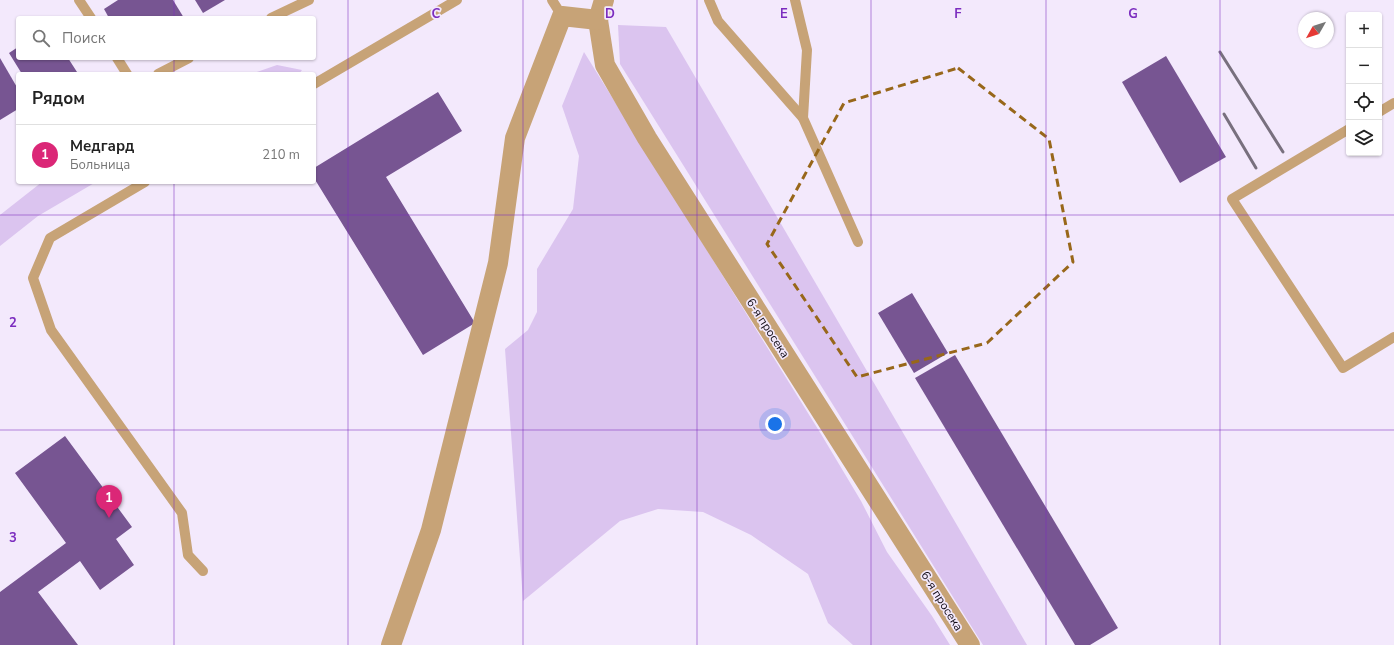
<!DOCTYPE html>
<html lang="ru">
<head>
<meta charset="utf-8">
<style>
	body { margin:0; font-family:"Nunito Sans",sans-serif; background:#f6f6f6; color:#222 }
	.controls { position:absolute; right:12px; top:12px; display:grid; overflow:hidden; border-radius:4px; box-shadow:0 1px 3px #0004 }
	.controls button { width:36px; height:36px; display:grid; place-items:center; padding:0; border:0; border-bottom:1px solid #e0e0e0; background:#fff; color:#222; font:20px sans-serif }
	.compass { position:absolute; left:1298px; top:12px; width:36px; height:36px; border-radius:50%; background:#fff; box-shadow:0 1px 3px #0004; rotate:231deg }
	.you { position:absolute; left:775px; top:424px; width:14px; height:14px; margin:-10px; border:3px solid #fff; border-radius:50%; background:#1a73e8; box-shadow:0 0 0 6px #1a73e833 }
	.badge { display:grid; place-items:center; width:26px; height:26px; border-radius:50%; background:#db2777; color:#fff; font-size:13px; font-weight:700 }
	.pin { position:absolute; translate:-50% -33px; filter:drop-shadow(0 1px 2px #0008) }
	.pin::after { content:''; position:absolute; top:21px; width:14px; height:12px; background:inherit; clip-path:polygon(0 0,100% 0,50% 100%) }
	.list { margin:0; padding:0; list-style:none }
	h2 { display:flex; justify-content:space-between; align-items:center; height:52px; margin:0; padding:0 16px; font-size:17px }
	h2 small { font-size:13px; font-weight:400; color:#767676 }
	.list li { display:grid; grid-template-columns:26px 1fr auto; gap:12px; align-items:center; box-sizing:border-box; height:60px; padding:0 16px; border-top:1px solid #e0e0e0 }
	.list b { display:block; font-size:15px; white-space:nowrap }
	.list p { margin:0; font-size:13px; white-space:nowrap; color:#767676 }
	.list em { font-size:13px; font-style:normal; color:#767676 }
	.icon { flex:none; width:22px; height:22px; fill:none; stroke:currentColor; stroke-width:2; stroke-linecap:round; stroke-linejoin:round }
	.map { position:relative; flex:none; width:1394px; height:645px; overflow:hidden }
	.search { position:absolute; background:#fff; box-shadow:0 1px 3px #0004; left:16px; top:16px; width:300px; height:44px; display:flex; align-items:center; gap:10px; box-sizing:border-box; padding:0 14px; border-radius:4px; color:#767676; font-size:15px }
	.panel { position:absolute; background:#fff; box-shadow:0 1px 3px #0004; left:16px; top:72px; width:300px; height:112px; border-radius:4px }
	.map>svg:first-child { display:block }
	.green { fill:#dbc4ef }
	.building { fill:#775592 }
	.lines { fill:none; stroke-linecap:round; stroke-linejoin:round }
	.service { stroke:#c7a377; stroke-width:10 }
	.minor { stroke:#c7a377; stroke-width:20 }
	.rail { stroke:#78707e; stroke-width:3 }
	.marked { fill:none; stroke:#98671a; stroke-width:3; stroke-dasharray:8 5; stroke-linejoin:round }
	.grid { fill:none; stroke:#7b2cbf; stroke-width:1; stroke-opacity:0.55 }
	.labels { text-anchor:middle; stroke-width:3.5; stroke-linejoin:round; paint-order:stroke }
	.street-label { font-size:12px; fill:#120c16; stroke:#f3e9fc }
	.grid-label { font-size:13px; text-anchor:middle; font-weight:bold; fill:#7b2cbf; stroke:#f3e9fc; stroke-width:3.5; stroke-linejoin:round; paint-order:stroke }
</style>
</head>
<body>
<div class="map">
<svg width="1394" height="645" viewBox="0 0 1394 645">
	<rect width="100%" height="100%" fill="#f3e9fc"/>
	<!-- green -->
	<g class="green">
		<polygon points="618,25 666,27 1027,645 983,645 620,64"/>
		<polygon points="584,52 821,434 861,501 887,552 932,616 950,645 853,645 828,623 808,574 751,535 703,512 658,509 620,521 523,601 505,349 528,330 537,312 537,269 573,209 579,156 562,106"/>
		<polygon points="277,65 302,70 299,74 251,74"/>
		<polygon points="42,182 96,182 38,216 0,246 0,215"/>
	</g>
	<!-- building -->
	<g class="building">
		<polygon points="118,0 173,0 184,18 109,18 104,9"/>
		<polygon points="195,0 225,0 203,13"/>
		<polygon points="18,47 18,58 68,58 77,72 73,74 22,74 9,53"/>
		<polygon points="1166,56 1226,157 1180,183 1122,82"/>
		<polygon points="0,58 18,89 18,109 0,120"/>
		<polygon points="438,92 462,131 386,177 475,323 423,355 314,178 314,168"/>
		<polygon points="912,293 948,353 914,373 878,313"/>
		<polygon points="955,355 1118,628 1090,645 1075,645 915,378"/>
		<polygon points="65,436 132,527 116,539 134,565 100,590 80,561 38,592 78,645 0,645 0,592 66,543 15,473"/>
	</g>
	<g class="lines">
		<!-- service -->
		<g class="service">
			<polyline points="79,0 91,18"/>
			<polyline points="552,0 562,16"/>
			<polyline points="709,0 718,21 803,118 858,242"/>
			<polyline points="795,0 807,50 803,118"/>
			<polyline points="271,18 309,0"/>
			<polyline points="117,58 127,74"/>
			<polyline points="158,74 189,58"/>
			<polyline points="314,84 457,0"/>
			<polyline points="1379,112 1394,103"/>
			<polyline points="1349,129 1232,199 1343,368 1394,337"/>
			<polyline points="145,182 50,238 33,278 51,330 182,513 188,555 203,571"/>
		</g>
		<!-- minor -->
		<g class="minor">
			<polyline points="604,0 598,20 605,65 647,138 970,645"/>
			<polyline points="391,645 431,530 498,263 515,138 562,16 598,20"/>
		</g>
		<!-- rail -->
		<g class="rail">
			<polyline points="1220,52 1283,152"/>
			<polyline points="1224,114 1256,168"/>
		</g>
	</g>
	<!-- marked area -->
	<path class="marked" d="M 958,68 L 1049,139 L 1073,262 L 987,343 L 857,377 L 767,244 L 844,103 Z"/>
	<!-- grid -->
	<path class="grid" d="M 174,0 L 174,18M 348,0 L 348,645M 523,0 L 523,645M 697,0 L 697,645M 871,0 L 871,645M 1046,0 L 1046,645M 1220,0 L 1220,645M 174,58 L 174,74M 174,182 L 174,645M 0,215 L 1394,215M 0,430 L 1394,430"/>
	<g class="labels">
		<!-- street labels -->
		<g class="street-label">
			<text transform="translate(768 328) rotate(57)" y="4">6-я просека</text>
			<text transform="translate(942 601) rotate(58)" y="4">6-я просека</text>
		</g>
	</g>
	<g class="grid-label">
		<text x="436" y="18">C</text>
		<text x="610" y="18">D</text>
		<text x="784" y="18">E</text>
		<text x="958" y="18">F</text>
		<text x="1133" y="18">G</text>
		<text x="13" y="327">2</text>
		<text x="13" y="542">3</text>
	</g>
</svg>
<div class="controls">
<button>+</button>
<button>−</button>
<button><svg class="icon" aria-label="locate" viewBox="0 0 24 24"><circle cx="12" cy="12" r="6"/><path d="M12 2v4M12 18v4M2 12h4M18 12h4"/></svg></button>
<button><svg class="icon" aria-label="layers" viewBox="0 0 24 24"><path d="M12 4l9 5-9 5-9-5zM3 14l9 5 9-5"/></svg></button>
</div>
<svg class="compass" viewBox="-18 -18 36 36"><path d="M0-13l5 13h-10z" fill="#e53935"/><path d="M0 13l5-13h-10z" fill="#767676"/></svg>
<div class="you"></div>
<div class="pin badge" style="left:109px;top:518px">1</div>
<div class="search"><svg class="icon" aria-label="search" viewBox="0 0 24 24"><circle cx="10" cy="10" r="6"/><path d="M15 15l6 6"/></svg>Поиск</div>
<section class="panel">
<h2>Рядом<small></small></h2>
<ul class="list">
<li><span class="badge">1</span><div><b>Медгард</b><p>Больница</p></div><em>210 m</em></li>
</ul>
</section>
</div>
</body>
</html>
